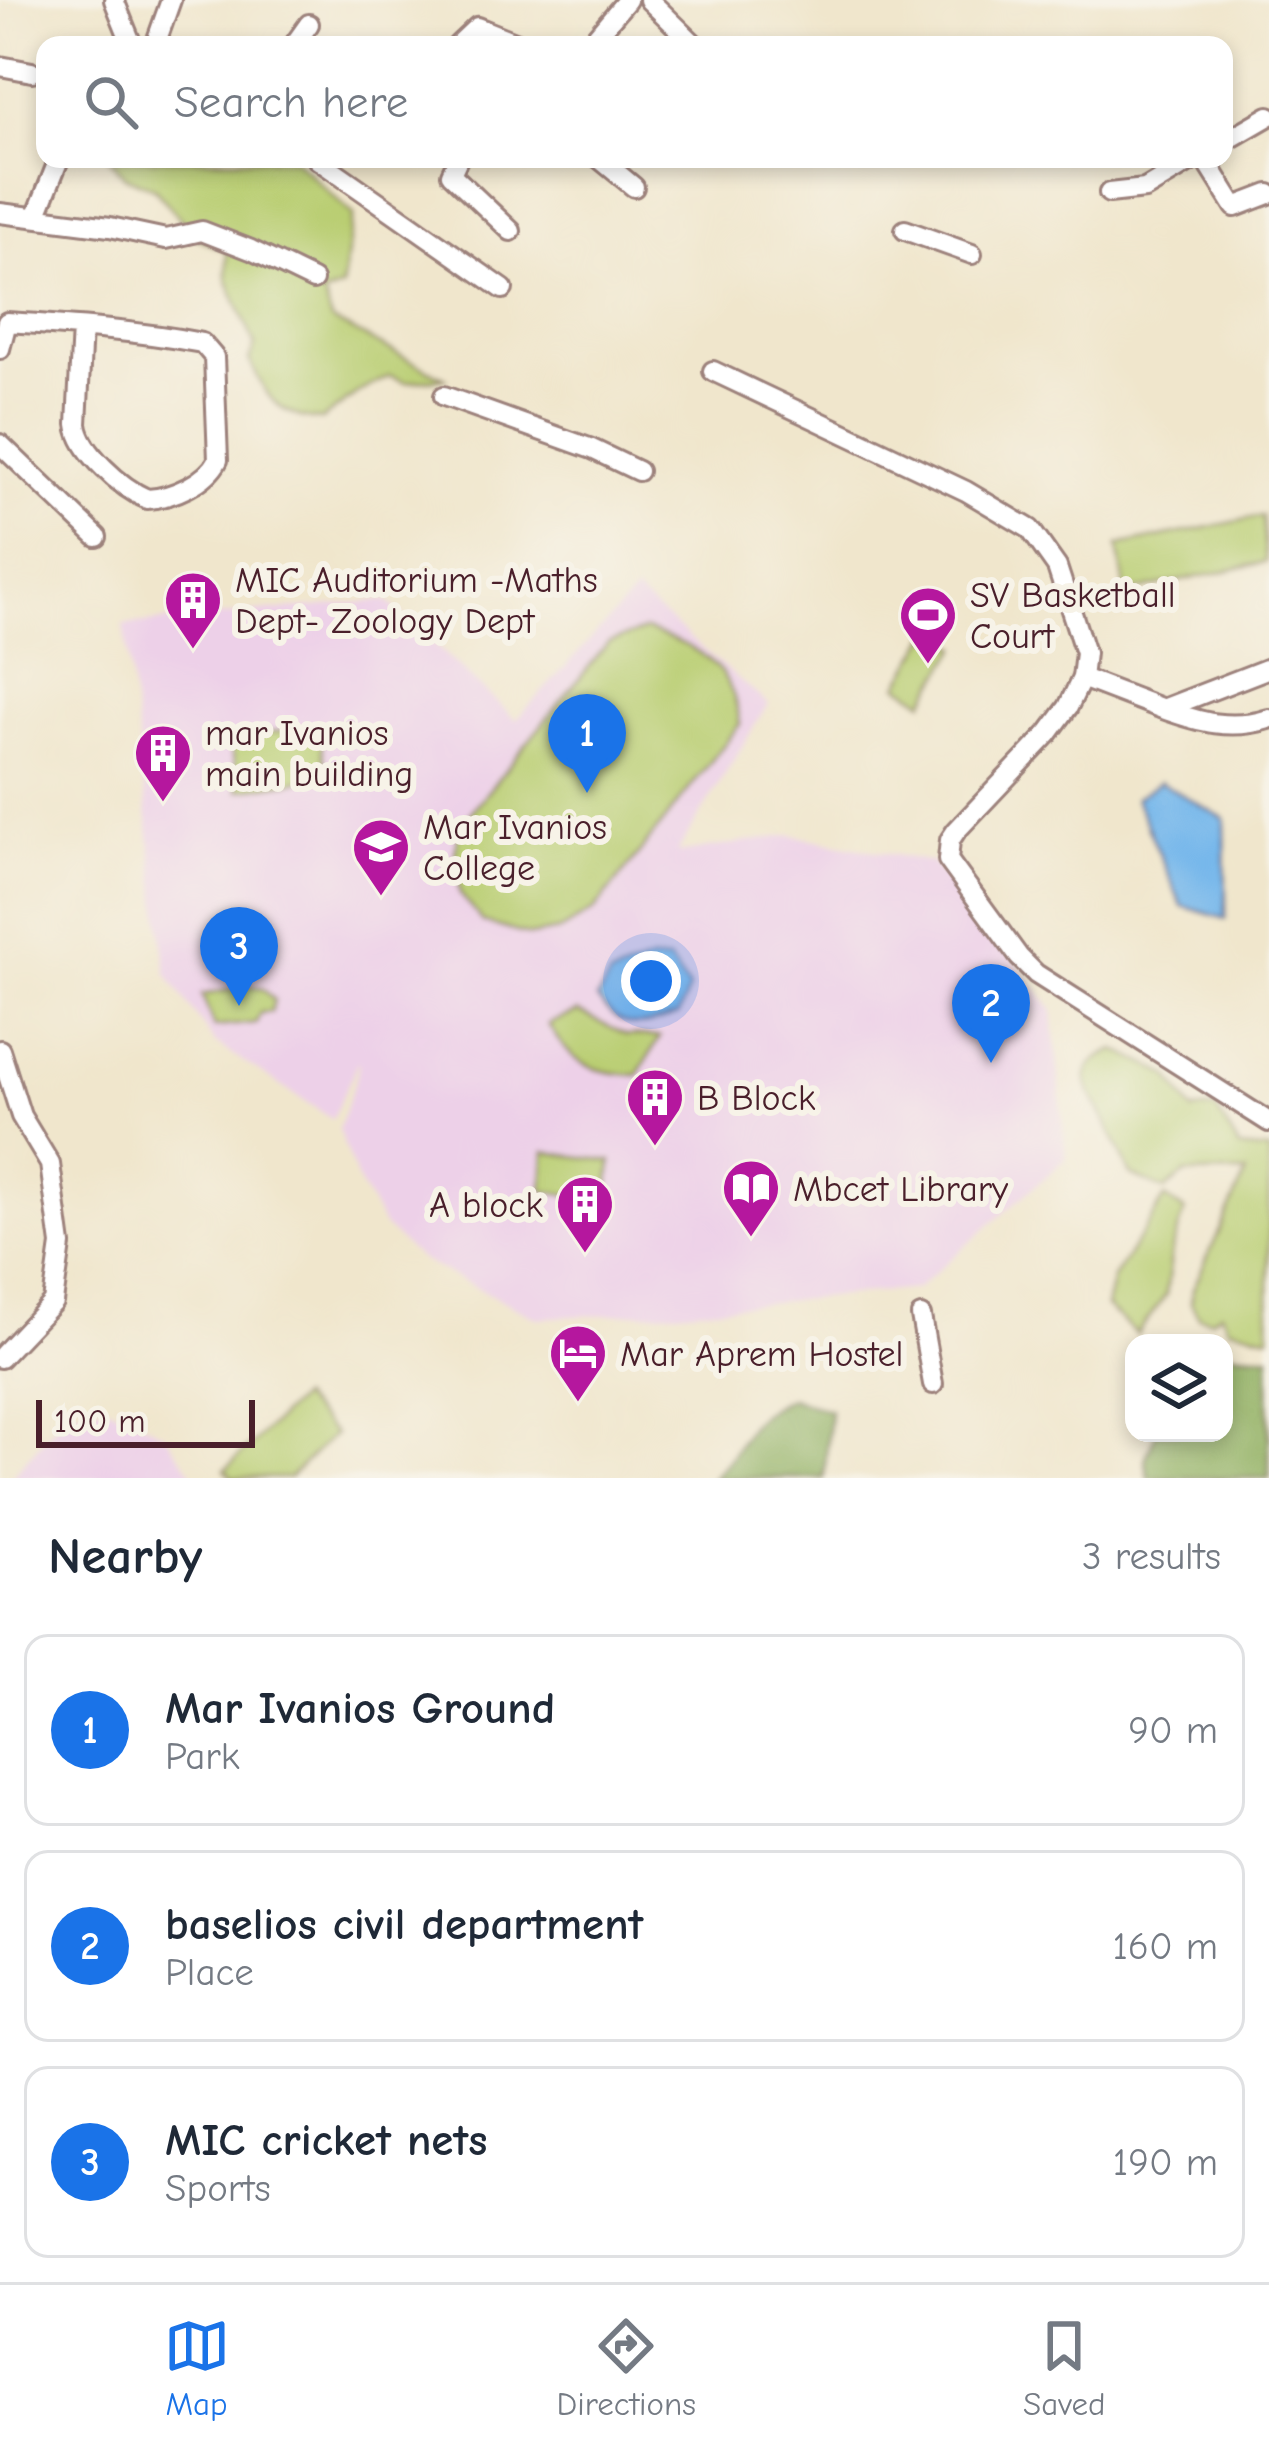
<!DOCTYPE html>
<html lang="en">
<head>
<meta charset="utf-8">
<style>
	body { margin:0; font-family:"Comic Neue",sans-serif; background:#f6f6f7; color:#1f2937 }
	.controls { position:absolute; right:36px; bottom:36px; display:grid; overflow:hidden; border-radius:24px; box-shadow:0 6px 18px #0003 }
	.controls button { width:108px; height:108px; display:grid; place-items:center; padding:0; border:0; border-bottom:3px solid #e0e1e3; background:#fff; color:#1f2937; font:60px sans-serif }
	.scale { position:absolute; left:36px; bottom:30px; width:219px; box-sizing:border-box; padding-left:12px; border:6px solid #4a1f2b; border-top:0; font-size:33px; line-height:42px; white-space:nowrap; color:#4a1f2b; -webkit-text-stroke:9px #f7f3e8; paint-order:stroke }
	.you { position:absolute; left:651px; top:981px; width:42px; height:42px; margin:-30px; border:9px solid #fff; border-radius:50%; background:#1a73e8; box-shadow:0 0 0 18px #1a73e833 }
	.badge { display:grid; place-items:center; width:78px; height:78px; border-radius:50%; background:#1a73e8; color:#fff; font-size:39px; font-weight:700 }
	.pin { position:absolute; translate:-50% -99px; filter:drop-shadow(0 3px 6px #0008) }
	.pin::after { content:''; position:absolute; top:63px; width:42px; height:36px; background:inherit; clip-path:polygon(0 0,100% 0,50% 100%) }
	.list { margin:0; padding:0; list-style:none }
	h2 { display:flex; justify-content:space-between; align-items:center; height:156px; margin:0; padding:0 48px; font-size:51px }
	h2 small { font-size:39px; font-weight:400; color:#747a83 }
	.list li { display:grid; grid-template-columns:78px 1fr auto; gap:36px; align-items:center; box-sizing:border-box; height:192px; margin:0 24px 24px; padding:0 24px; border:3px solid #e0e1e3; border-radius:24px }
	.list b { display:block; font-size:45px; white-space:nowrap }
	.list p { margin:0; font-size:39px; white-space:nowrap; color:#747a83 }
	.list em { font-size:39px; font-style:normal; color:#747a83 }
	.icon { flex:none; width:66px; height:66px; fill:none; stroke:currentColor; stroke-width:2; stroke-linecap:round; stroke-linejoin:round }
	.map { position:relative; flex:none; width:1269px; height:1478px; overflow:hidden }
	.search { position:absolute; background:#fff; box-shadow:0 6px 18px #0003; left:36px; right:36px; top:36px; height:132px; display:flex; align-items:center; gap:30px; box-sizing:border-box; padding:0 42px; border-radius:24px; color:#747a83; font-size:45px }
	.sheet { height:804px; background:#fff }
	nav { display:flex; justify-content:space-around; align-items:center; box-sizing:border-box; height:168px; border-top:3px solid #e0e1e3; background:#fff; font-size:33px; color:#747a83 }
	nav a { display:grid; justify-items:center; gap:6px }
	nav .on { color:#1a73e8 }
	.map>svg:first-child { display:block }
	.built { fill:#edd0e8 }
	.green { fill:#b9ce72; stroke:#82764e; stroke-width:3 }
	.forest { fill:#92b164; stroke:#6e6848; stroke-width:3 }
	.water { fill:#76b7eb; stroke:#606b8b; stroke-width:3 }
	.lines { fill:none; stroke-linecap:round; stroke-linejoin:round }
	.street-casing { stroke:#9d827c; stroke-width:24 }
	.street { stroke:#fff; stroke-width:18 }
	.labels { text-anchor:middle; stroke-width:12; stroke-linejoin:round; paint-order:stroke }
	.poi-label { font-size:36px; fill:#4a1f2b; stroke:#f7f3e8; text-anchor:start }
</style>
</head>
<body>
<div class="map">
<svg width="1269" height="1478" viewBox="0 0 1269 1478">
	<rect width="100%" height="100%" fill="#f7f3e8"/>
	<filter id="ink" filterUnits="userSpaceOnUse"><feTurbulence type="fractalNoise" baseFrequency=".00833" numOctaves="2"/><feDisplacementMap in="SourceGraphic" scale="24" xChannelSelector="R" yChannelSelector="G"/><feConvolveMatrix kernelMatrix="1 2 1 2 8 2 1 2 1" color-interpolation-filters="sRGB"/></filter>
	<filter id="wash" filterUnits="userSpaceOnUse"><feTurbulence type="fractalNoise" baseFrequency=".004" numOctaves="4" result="noise"/><feDisplacementMap in="SourceGraphic" scale="48" xChannelSelector="R" yChannelSelector="G"/><feGaussianBlur stdDeviation="2.7" result="paint"/><feColorMatrix in="noise" values="0 0 0 0 0 0 0 0 0 0 0 0 0 0 0 0 0 1.4 0 .05"/><feComposite in="paint" operator="in"/></filter>
	<g filter="url(#wash)">
		<rect width="100%" height="100%" fill="#f0e6cc"/>
		<!-- built -->
		<g class="built">
			<polygon points="635,592 768,704 677,853 791,835 931,862 971,902 1053,1010 1066,1159 916,1289 676,1311 537,1318 421,1260 384,1227 357,1180 338,1129 357,1075 359,1060 332,1119 214,1042 167,974 124,625 386,600 516,720"/>
			<polygon points="107,1406 165,1434 196,1478 10,1478 67,1412"/>
		</g>
		<!-- green -->
		<g class="green">
			<path d="M 110,159 L 294,159 L 353,215 L 342,288 L 324,295 L 331,320 L 445,378 L 406,382 L 390,376 L 359,392 L 322,420 C 276,417 269,399 249,360 L 255,345 L 227,279 L 227,251 L 196,237 L 154,188 L 124,176 Z"/>
			<polygon points="1262,516 1266,562 1126,593 1118,546"/>
			<polygon points="933,628 958,647 924,701 899,685"/>
			<path d="M 645,630 C 700,648 732,663 740,724 L 594,911 L 559,931 L 530,936 L 483,922 L 460,894 L 455,854 L 459,827 L 608,643 Z"/>
			<polygon points="318,725 327,776 239,790 230,739"/>
			<polygon points="250,986 263,989 274,1000 271,1012 260,1013 256,1023 214,1027 202,995"/>
			<path d="M 578,1012 L 626,1035 L 660,1037 L 638,1075 C 592,1072 572,1066 548,1024 Z"/>
			<path d="M 1116,1050 L 1168,1075 L 1193,1111 L 1216,1109 L 1239,1148 L 1269,1151 L 1269,1336 L 1228,1327 L 1221,1312 L 1211,1319 L 1199,1317 L 1191,1303 L 1193,1289 L 1246,1173 L 1185,1174 L 1165,1190 L 1131,1175 C 1122,1157 1114,1138 1105,1120 C 1090,1090 1068,1069 1116,1050 Z"/>
			<polygon points="545,1152 612,1161 608,1200 543,1191"/>
			<polygon points="1165,1198 1185,1211 1172,1249 1166,1295 1137,1334 1106,1307 1113,1278"/>
			<polygon points="299,1398 334,1434 289,1478 233,1478 225,1470"/>
		</g>
		<!-- forest -->
		<g class="forest">
			<polygon points="1224,1352 1269,1355 1269,1478 1149,1478 1145,1459 1156,1433 1224,1433"/>
			<path d="M 790,1398 L 830,1410 L 824,1478 L 712,1478 C 749,1445 734,1422 790,1398 Z"/>
		</g>
		<!-- water -->
		<g class="water">
			<polygon points="1160,782 1225,819 1226,919 1182,906 1135,798"/>
			<path d="M 650,961 L 669,961 L 689,989 L 678,1015 C 640,1028 623,1033 597,999 L 610,977 Z"/>
		</g>
	</g>
	<g filter="url(#ink)">
		<g class="lines">
			<!-- street casing -->
			<g class="street-casing">
				<g id="street">
					<polyline points="114,0 132,45"/>
					<polyline points="649,0 693,43"/>
					<polyline points="155,45 171,0"/>
					<polyline points="294,45 309,24"/>
					<polyline points="458,45 477,27 522,45"/>
					<polyline points="589,45 627,0"/>
					<polyline points="0,66 32,72"/>
					<polyline points="1224,142 1269,116"/>
					<polyline points="317,159 503,289"/>
					<polyline points="458,159 451,174 511,231"/>
					<polyline points="600,159 634,187"/>
					<polyline points="1205,159 1235,207 1269,194"/>
					<polyline points="1109,193 1145,189 1195,159"/>
					<polyline points="0,213 110,227 166,239 202,231 251,250 313,280"/>
					<polyline points="36,217 59,159"/>
					<polyline points="905,230 972,254"/>
					<path d="M 0,349 L 7,322 C 72,326 138,331 202,343 L 214,357 L 218,460 C 207,482 172,498 147,499 C 122,488 80,452 77,424 L 82,328"/>
					<polyline points="713,371 966,491 1030,529 1057,567 1085,653 1082,678 1068,707 1048,734 956,831 950,840 948,860 1019,957 1036,974 1269,1122"/>
					<polyline points="444,396 592,449 638,471"/>
					<polyline points="0,444 97,537"/>
					<polyline points="1082,678 1163,709 1269,668"/>
					<path d="M 1163,709 C 1199,722 1231,731 1269,719"/>
					<polyline points="0,1050 21,1116 50,1164 61,1245 53,1302 0,1358"/>
					<polyline points="921,1316 933,1384"/>
				</g>
			</g>
			<!-- street -->
			<use href="#street" class="street"/>
		</g>
	</g>
	<!-- icons -->
	<defs>
		<g id="building-pin" transform="scale(3)"><path d="M0 17L-7.5 6A9.5 9.5 0 1 1 7.5 6Z" fill="#b5179e" stroke="#f7f3e8"/><path d="M-4-6H4V6H1V3H-1V6H-4ZM-2.5-4.3h1.7v1.8h-1.7ZM.8-4.3h1.7v1.8H.8ZM-2.5-1h1.7V.8h-1.7ZM.8-1h1.7V.8H.8Z" fill="#fff"/></g>
		<g id="stadium-pin" transform="scale(3)"><path d="M0 17L-7.5 6A9.5 9.5 0 1 1 7.5 6Z" fill="#b5179e" stroke="#f7f3e8"/><path d="M0-5a6.5 5 0 1 0 0 10a6.5 5 0 1 0 0-10ZM-3.5-1.8h7v3.6h-7Z" fill="#fff"/></g>
		<g id="university-pin" transform="scale(3)"><path d="M0 17L-7.5 6A9.5 9.5 0 1 1 7.5 6Z" fill="#b5179e" stroke="#f7f3e8"/><path d="M0-5L7-2L0 1L-7-2ZM-4 1L0 2.5L4 1V4Q0 6-4 4Z" fill="#fff"/></g>
		<g id="library-pin" transform="scale(3)"><path d="M0 17L-7.5 6A9.5 9.5 0 1 1 7.5 6Z" fill="#b5179e" stroke="#f7f3e8"/><path d="M-6-4Q-3-5.5-.7-3.5V5Q-3 3-6 4ZM6-4Q3-5.5 .7-3.5V5Q3 3 6 4Z" fill="#fff"/></g>
		<g id="hotel-pin" transform="scale(3)"><path d="M0 17L-7.5 6A9.5 9.5 0 1 1 7.5 6Z" fill="#b5179e" stroke="#f7f3e8"/><path d="M-6-4.5h1.5V1H6V5H4.5V3h-9V5H-6ZM-4 0a1.8 1.8 0 1 1 3.6 0ZM.5 0V-2.5h3Q6-2.5 6 0Z" fill="#fff"/></g>
	</defs>
	<g fill-rule="evenodd">
		<use href="#building-pin" x="193" y="600"/>
		<use href="#stadium-pin" x="928" y="615"/>
		<use href="#building-pin" x="163" y="753"/>
		<use href="#university-pin" x="381" y="847"/>
		<use href="#building-pin" x="655" y="1097"/>
		<use href="#library-pin" x="751" y="1188"/>
		<use href="#building-pin" x="585" y="1204"/>
		<use href="#hotel-pin" x="578" y="1353"/>
	</g>
	<g class="labels">
		<!-- poi labels -->
		<g class="poi-label">
			<text x="235" y="592">MIC Auditorium -Maths<tspan x="235" dy="41">Dept- Zoology Dept</tspan></text>
			<text x="970" y="607">SV Basketball<tspan x="970" dy="41">Court</tspan></text>
			<text x="205" y="745">mar Ivanios<tspan x="205" dy="41">main building</tspan></text>
			<text x="423" y="839">Mar Ivanios<tspan x="423" dy="41">College</tspan></text>
			<text x="697" y="1110">B Block</text>
			<text x="793" y="1201">Mbcet Library</text>
			<text x="543" y="1217" text-anchor="end">A block</text>
			<text x="620" y="1366">Mar Aprem Hostel</text>
		</g>
	</g>
</svg>
<div class="controls">
<button><svg class="icon" aria-label="layers" viewBox="0 0 24 24"><path d="M12 4l9 5-9 5-9-5zM3 14l9 5 9-5"/></svg></button>
</div>
<div class="scale">100 m</div>
<div class="you"></div>
<div class="pin badge" style="left:587px;top:793px">1</div>
<div class="pin badge" style="left:991px;top:1063px">2</div>
<div class="pin badge" style="left:239px;top:1006px">3</div>
<div class="search"><svg class="icon" aria-label="search" viewBox="0 0 24 24"><circle cx="10" cy="10" r="6"/><path d="M15 15l6 6"/></svg>Search here</div>
</div>
<section class="sheet">
<h2>Nearby<small>3 results</small></h2>
<ul class="list">
<li><span class="badge">1</span><div><b>Mar Ivanios Ground</b><p>Park</p></div><em>90 m</em></li>
<li><span class="badge">2</span><div><b>baselios civil department</b><p>Place</p></div><em>160 m</em></li>
<li><span class="badge">3</span><div><b>MIC cricket nets</b><p>Sports</p></div><em>190 m</em></li>
</ul>
</section>
<nav>
<a class="on"><svg class="icon" aria-label="map" viewBox="0 0 24 24"><path d="M3 6l6-2 6 2 6-2v14l-6 2-6-2-6 2zM9 4v14M15 6v14"/></svg>Map</a>
<a><svg class="icon" aria-label="directions" viewBox="0 0 24 24"><path d="M12 3l9 9-9 9-9-9zM9 14v-3h6M13 9l2 2-2 2"/></svg>Directions</a>
<a><svg class="icon" aria-label="saved" viewBox="0 0 24 24"><path d="M7 4h10v16l-5-4-5 4z"/></svg>Saved</a>
</nav>
</body>
</html>
